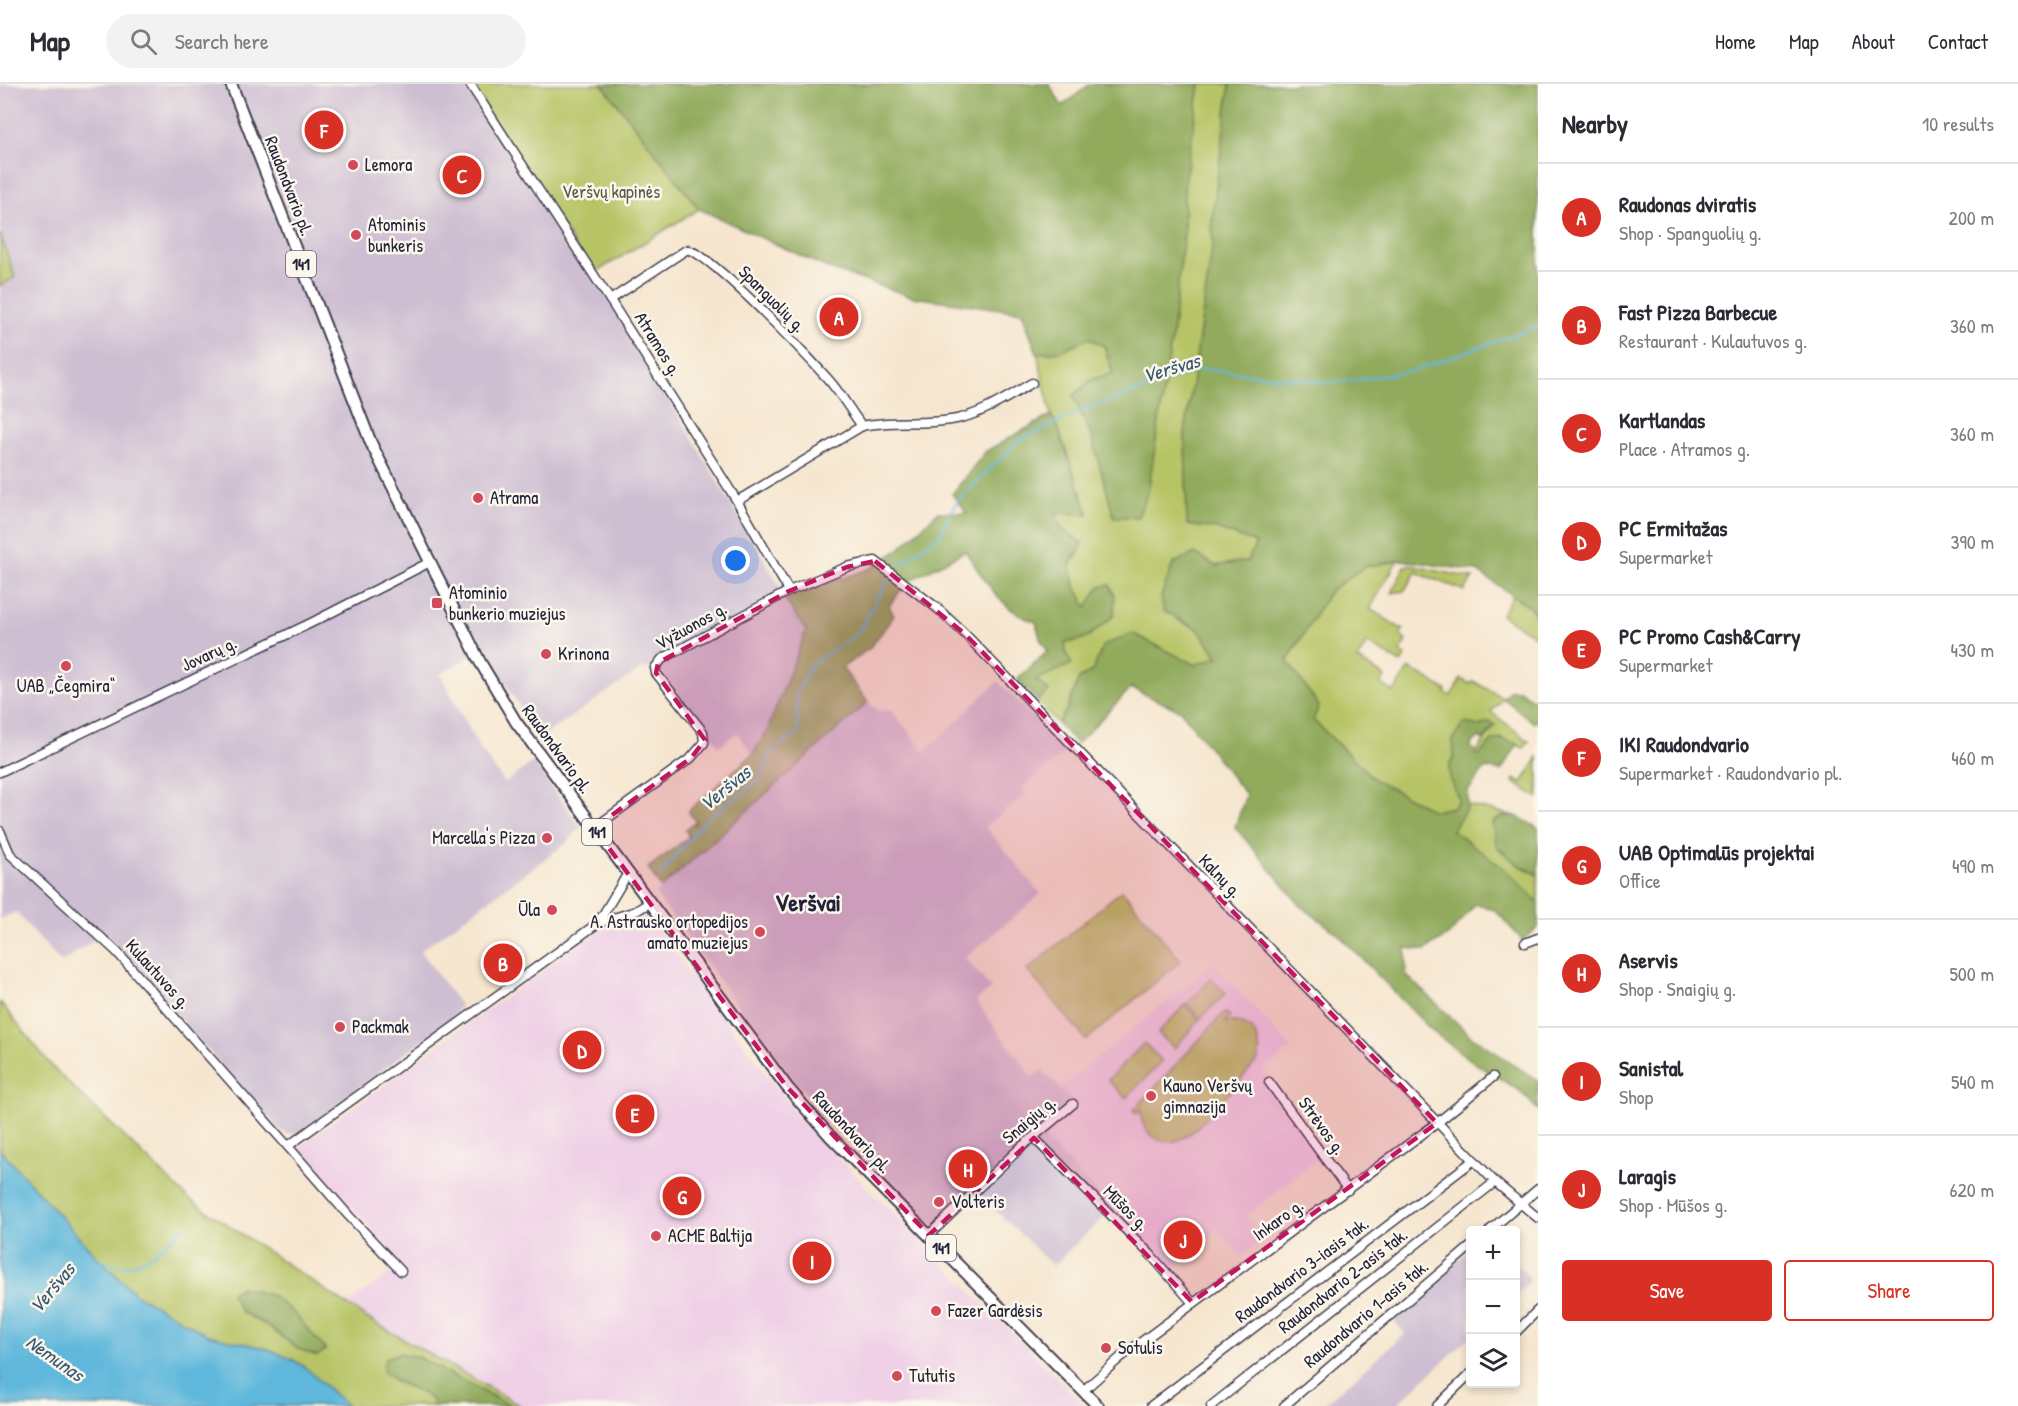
<!DOCTYPE html>
<html lang="en">
<head>
<meta charset="utf-8">
<style>
	body { margin:0; font-family:"Patrick Hand",sans-serif; background:#f2f2f3; color:#2b2b33 }
	.controls { position:absolute; right:18px; bottom:18px; display:grid; overflow:hidden; border-radius:6px; box-shadow:0 3px 9px #0003 }
	.controls button { width:54px; height:54px; display:grid; place-items:center; padding:0; border:0; border-bottom:2px solid #e1e1e2; background:#fff; color:#2b2b33; font:30px sans-serif }
	.you { position:absolute; left:736px; top:477px; width:21px; height:21px; margin:-15px; border:4px solid #fff; border-radius:50%; background:#1a73e8; box-shadow:0 0 0 9px #1a73e833 }
	.badge { display:grid; place-items:center; width:39px; height:39px; border-radius:50%; background:#d93025; color:#fff; font-size:20px; font-weight:700 }
	.pin { position:absolute; translate:-50% -50%; border:3px solid #fff; box-shadow:0 2px 6px #0006 }
	.list { margin:0; padding:0; list-style:none }
	h2 { display:flex; justify-content:space-between; align-items:center; height:78px; margin:0; padding:0 24px; font-size:26px }
	h2 small { font-size:20px; font-weight:400; color:#7c7c81 }
	.list li { display:grid; grid-template-columns:39px 1fr auto; gap:18px; align-items:center; box-sizing:border-box; height:108px; padding:0 24px; border-top:2px solid #e1e1e2 }
	.list b { display:block; font-size:22px; white-space:nowrap }
	.list p { margin:0; font-size:20px; white-space:nowrap; color:#7c7c81 }
	.list em { font-size:20px; font-style:normal; color:#7c7c81 }
	.actions { display:flex; gap:12px; padding:18px 24px }
	.actions a { flex:1; padding:14px 0; border:2px solid #d93025; border-radius:6px; text-align:center; font-size:21px; color:#d93025 }
	.actions .main { background:#d93025; color:#fff }
	.icon { flex:none; width:33px; height:33px; fill:none; stroke:currentColor; stroke-width:2; stroke-linecap:round; stroke-linejoin:round }
	.map { position:relative; flex:none; width:1538px; height:1322px; overflow:hidden }
	header { display:flex; align-items:center; gap:36px; box-sizing:border-box; height:84px; padding:0 30px; background:#fff; border-bottom:2px solid #e1e1e2 }
	header strong { font-size:28px }
	nav { display:flex; gap:33px; margin-inline-start:auto; font-size:21px }
	.search { width:420px; height:54px; background:#f2f2f3; display:flex; align-items:center; gap:15px; box-sizing:border-box; padding:0 21px; border-radius:33px; color:#7c7c81; font-size:22px }
	main { display:flex }
	aside { flex:1; background:#fff }
	.map>svg:first-child { display:block }
	.built { fill:#efd0e6 }
	.industrial { fill:#cdbed2 }
	.green { fill:#b7c466; stroke:#6c7350; stroke-width:1.5; fill-rule:evenodd }
	.forest { fill:#91aa5b; stroke:#5a664b; stroke-width:1.5 }
	.water { fill:#5eb7db; stroke:#406c8b; stroke-width:1.5 }
	.lines { fill:none; stroke-linecap:round; stroke-linejoin:round }
	.stream { stroke:#5eb7db; stroke-width:2 }
	.minor-casing { stroke:#423f51; stroke-width:11 }
	.major-casing { stroke:#423f51; stroke-width:14 }
	.minor { stroke:#fff; stroke-width:8 }
	.major { stroke:#fff; stroke-width:10 }
	.marked { fill:#c2185b; fill-opacity:0.2; stroke:#c2185b; stroke-width:4.5; stroke-dasharray:12 8; stroke-linejoin:round }
	.poi-dot { fill:#d1495b; stroke:#fbf7ec; stroke-width:2 }
	.labels { text-anchor:middle; stroke-width:5; stroke-linejoin:round; paint-order:stroke }
	.shield { fill:#fbf7ec; stroke:#636270; stroke-width:1.5 }
	.shield-label { font-size:16px; font-weight:bold; fill:#22223b }
	.poi-label { font-size:18px; fill:#22223b; stroke:#fbf7ec; text-anchor:start }
	.street-label { font-size:18px; fill:#22223b; stroke:#fbf7ec }
	.park-label { font-size:18px; fill:#565b4a; stroke:#fbf7ec }
	.water-label { font-size:20px; font-style:italic; fill:#375673; stroke:#fbf7ec }
	.district-label { font-size:24px; font-weight:bold; fill:#22223b; stroke:#fbf7ec }
</style>
</head>
<body>
<header>
<strong>Map</strong>
<div class="search"><svg class="icon" aria-label="search" viewBox="0 0 24 24"><circle cx="10" cy="10" r="6"/><path d="M15 15l6 6"/></svg>Search here</div>
<nav><a>Home</a><a>Map</a><a>About</a><a>Contact</a></nav>
</header>
<main>
<div class="map">
<svg width="1538" height="1322" viewBox="0 0 1538 1322">
	<rect width="100%" height="100%" fill="#fbf7ec"/>
	<filter id="ink" filterUnits="userSpaceOnUse"><feTurbulence type="fractalNoise" baseFrequency=".0167" numOctaves="2"/><feDisplacementMap in="SourceGraphic" scale="12" xChannelSelector="R" yChannelSelector="G"/><feConvolveMatrix kernelMatrix="1 2 1 2 8 2 1 2 1" color-interpolation-filters="sRGB"/></filter>
	<filter id="wash" filterUnits="userSpaceOnUse"><feTurbulence type="fractalNoise" baseFrequency=".008" numOctaves="4" result="noise"/><feDisplacementMap in="SourceGraphic" scale="24" xChannelSelector="R" yChannelSelector="G"/><feGaussianBlur stdDeviation="1.35" result="paint"/><feColorMatrix in="noise" values="0 0 0 0 0 0 0 0 0 0 0 0 0 0 0 0 0 1.4 0 .05"/><feComposite in="paint" operator="in"/></filter>
	<g filter="url(#wash)">
		<rect width="100%" height="100%" fill="#f6e6cf"/>
		<!-- built -->
		<g class="built">
			<polygon points="635,832 644,832 650,836 805,1041 1085,1322 521,1322 346,1221 401,1181 328,1095 321,1097 299,1069 300,1062 595,848"/>
			<polygon points="1213,880 1292,964 1263,986 1325,1069 1245,1133 1264,1156 1242,1172 1217,1144 1174,1185 1044,1055 1075,1021 1060,1004"/>
		</g>
		<!-- industrial -->
		<g class="industrial">
			<polygon points="0,0 470,0 610,216 806,546 767,647 753,670 737,649 719,662 662,589 643,584 540,654 483,565 440,590 480,665 505,699 533,678 581,743 565,760 420,867 460,921 455,931 299,1049 289,1050 279,1046 104,849 61,879 16,828 0,835 0,202 14,193 0,150"/>
			<polygon points="998,597 1067,667 1022,705 1026,711 985,742 1041,810 965,874 991,904 976,917 1032,993 1042,986 1075,1020 1045,1055 1113,1124 1053,1182 974,1105 933,1143 834,1042 792,994 655,810 868,618 879,627 891,626 925,668"/>
			<polygon points="1470,1166 1470,1253 1395,1322 1322,1322 1405,1250 1391,1233"/>
			<polygon points="1516,1178 1531,1196 1516,1211"/>
		</g>
		<!-- green -->
		<g class="green">
			<polygon points="470,0 602,0 699,125 593,190"/>
			<path d="M 1200,0 L 1230,0 L 1212,136 L 1213,159 L 1185,349 L 1187,440 L 1217,445 L 1256,459 L 1248,477 L 1215,482 L 1195,469 L 1173,480 L 1161,513 L 1179,537 L 1198,545 L 1218,573 L 1195,581 L 1132,549 L 1103,562 L 1093,587 L 1079,595 L 1068,623 L 1058,640 L 1037,617 L 1049,607 L 1036,596 L 1071,580 L 1066,569 L 1065,558 C 1085,559 1100,544 1114,531 L 1087,524 L 1075,502 L 1070,480 L 1079,469 L 1077,454 L 1063,447 L 1054,429 L 1088,429 L 1057,341 L 1051,331 L 1037,269 L 1060,267 L 1089,254 L 1104,262 L 1113,289 L 1091,296 L 1073,312 L 1092,353 L 1114,433 L 1148,407 L 1173,245 L 1184,148 L 1184,104 Z"/>
			<polygon points="0,150 15,193 0,202"/>
			<polygon points="1397,477 1370,525 1403,546 1400,551 1406,557 1400,568 1406,571 1401,579 1367,559 1357,575 1385,593 1381,600 1394,608 1409,584 1446,606 1445,608 1451,612 1461,595 1470,600 1473,597 1503,614 1491,628 1529,657 1524,664 1500,654 1480,670 1475,670 1495,641 1479,642 1464,639 1453,656 1454,671 1449,683 1450,695 1459,716 1453,723 1434,727 1375,696 1312,635 1319,622 1287,577 1330,507 1364,483"/>
			<path d="M 1408,481 L 1473,494 L 1464,507 C 1448,499 1432,496 1416,488 L 1404,507 L 1392,509 L 1404,483 Z"/>
			<path d="M 1513,510 C 1534,526 1538,527 1538,554 L 1501,531 Z"/>
			<polygon points="1538,673 1538,714 1513,698 1514,695 1522,699"/>
			<polygon points="1467,721 1516,732 1503,732 1492,739 1497,763 1519,781 1538,791 1538,818 1502,783 1451,746"/>
			<polygon points="1122,806 1181,877 1086,956 1027,886"/>
			<polygon points="1211,895 1226,909 1201,934 1187,920"/>
			<path d="M 0,918 L 55,986 L 188,1114 L 370,1236 L 521,1322 L 511,1322 L 417,1273 L 393,1297 L 424,1309 L 433,1317 L 432,1322 L 347,1322 L 305,1283 L 293,1276 L 268,1265 L 208,1251 L 138,1212 L 98,1174 L 0,1066 ZM 241,1228 L 293,1228 L 325,1266 L 298,1265 L 268,1242 Z"/>
			<polygon points="1185,921 1200,936 1174,964 1158,949"/>
			<path d="M 1225,928 L 1230,932 L 1225,938 C 1249,935 1264,953 1258,976 C 1241,994 1203,1043 1184,1053 C 1174,1059 1163,1059 1154,1053 C 1144,1046 1140,1037 1141,1025 L 1136,1030 L 1133,1027 Z"/>
			<polygon points="1144,959 1162,977 1126,1014 1108,996"/>
		</g>
		<!-- forest -->
		<g class="forest">
			<polygon points="602,0 1049,0 1062,22 1090,0 1200,0 1184,104 1184,148 1173,245 1148,408 1138,433 1114,433 1092,353 1073,312 1091,296 1113,289 1104,262 1089,254 1060,267 1037,269 1022,228 913,213 830,185 699,125"/>
			<path d="M 1230,0 L 1538,0 L 1538,535 L 1534,526 L 1477,487 L 1402,476 L 1364,483 L 1330,507 L 1287,577 L 1319,622 L 1313,636 L 1375,696 L 1434,727 L 1453,723 L 1459,716 L 1450,695 L 1449,683 L 1454,671 L 1453,656 L 1464,639 L 1479,642 L 1489,638 L 1495,641 L 1483,656 L 1479,653 L 1470,662 L 1476,667 L 1476,670 L 1480,670 C 1495,652 1496,653 1518,660 L 1501,687 L 1485,684 L 1468,707 L 1467,724 L 1452,746 L 1502,783 L 1538,818 L 1538,844 L 1522,856 L 1495,826 L 1475,820 L 1449,851 L 1425,866 L 1406,864 L 1406,891 L 1471,952 L 1538,997 L 1538,1026 L 1519,1006 L 1476,980 L 1433,948 L 1338,850 L 1301,822 L 1235,743 L 1246,711 L 1181,627 L 1131,604 L 1077,660 L 1058,640 L 1068,623 L 1079,595 L 1093,586 L 1103,562 L 1132,549 L 1195,581 L 1218,573 L 1198,545 L 1164,527 L 1161,513 L 1173,480 L 1195,469 L 1215,482 L 1248,477 L 1256,459 L 1217,445 L 1187,441 L 1185,349 L 1213,159 L 1212,136 Z"/>
			<path d="M 1051,331 L 1057,341 L 1088,430 L 1055,429 L 1063,447 L 1083,460 L 1070,480 L 1075,502 L 1087,523 L 1100,502 L 1110,501 L 1115,512 L 1114,531 C 1100,544 1085,559 1065,558 L 1066,569 L 1072,580 L 1036,596 L 1049,607 L 1037,617 L 1017,595 L 1048,567 L 1040,555 L 1036,538 C 1003,530 983,493 965,467 L 907,498 L 889,522 L 894,532 L 870,564 L 842,584 L 868,618 L 661,804 L 648,784 L 689,753 L 685,745 L 696,738 L 688,727 L 753,670 L 767,647 L 806,547 L 785,515 L 871,484 L 899,465 L 938,428 L 967,429 L 952,410 L 986,367 Z"/>
			<polygon points="1510,606 1519,606 1538,619 1538,635 1534,639 1503,614"/>
			<polygon points="1503,732 1516,732 1538,744 1538,791 1519,781 1497,763 1492,739"/>
			<polygon points="242,1203 273,1212 293,1228 326,1266 317,1272 298,1265 268,1242 241,1228 231,1209"/>
			<path d="M 400,1269 L 417,1273 L 511,1322 L 432,1322 L 433,1317 C 418,1303 398,1302 383,1287 L 385,1274 Z"/>
		</g>
		<!-- water -->
		<polygon class="water" points="0,1066 100,1176 138,1212 208,1251 268,1265 293,1276 305,1283 347,1322 0,1322"/>
		<g class="lines">
			<!-- stream -->
			<g class="stream">
				<polyline points="901,479 939,452 957,418 1019,356 1088,324 1202,285 1333,299 1413,287 1538,242"/>
				<polyline points="659,791 705,736 762,694 770,670 798,648 796,611 811,581 858,549 890,493"/>
				<path d="M 99,1177 C 106,1177 114,1181 121,1182 C 145,1183 168,1157 184,1143"/>
			</g>
		</g>
	</g>
	<g filter="url(#ink)">
		<g class="lines">
			<!-- minor casing -->
			<g class="minor-casing">
				<g id="minor">
					<polyline points="470,0 610,216 737,417 789,507"/>
					<path d="M 610,216 L 686,166 C 703,161 810,275 827,294 C 840,308 850,326 862,342 C 891,336 921,341 951,336 C 980,332 1007,313 1032,299"/>
					<polyline points="737,417 862,342"/>
					<polyline points="0,688 313,538 430,478"/>
					<polyline points="594,744 691,674 704,659 703,648 656,589 655,584 662,575 789,507 847,483 875,477 937,524 965,550 1495,1098 1538,1134"/>
					<polyline points="0,747 10,770 117,868 349,1132 401,1187"/>
					<polyline points="598,839 628,789"/>
					<polyline points="1525,859 1538,854"/>
					<polyline points="1269,998 1348,1106"/>
					<polyline points="1034,1054 1150,1170 1192,1218"/>
					<polyline points="288,1062 598,839 636,827 649,819"/>
					<polyline points="1490,1146 1538,1105"/>
					<polyline points="929,1151 1020,1064 1073,1020"/>
					<polyline points="1516,1248 1538,1226"/>
					<polyline points="1083,1307 1121,1273 1437,1039 1493,993"/>
					<polyline points="1151,1322 1474,1076"/>
					<polyline points="1211,1322 1495,1098"/>
					<polyline points="1284,1322 1470,1163"/>
					<polyline points="1437,1322 1470,1290"/>
				</g>
			</g>
			<!-- major casing -->
			<g class="major-casing">
				<polyline id="major" points="231,0 371,359 480,578 516,638 787,1003 830,1052 1098,1322"/>
			</g>
			<!-- minor -->
			<use href="#minor" class="minor"/>
			<!-- major -->
			<use href="#major" class="major"/>
		</g>
	</g>
	<!-- marked area -->
	<path class="marked" d="M 875,477 L 965,550 L 1437,1039 L 1192,1218 L 1034,1054 L 929,1151 L 787,1003 L 594,744 L 691,674 L 705,656 L 656,589 L 658,579 L 789,507 L 847,483 Z"/>
	<!-- markers -->
	<g class="poi-dot">
		<circle cx="353" cy="81" r="6"/>
		<circle cx="356" cy="151" r="6"/>
		<circle cx="478" cy="414" r="6"/>
		<rect x="431" y="513" width="12" height="12" rx="3"/>
		<circle cx="546" cy="570" r="6"/>
		<circle cx="66" cy="582" r="6"/>
		<circle cx="547" cy="754" r="6"/>
		<circle cx="552" cy="826" r="6"/>
		<circle cx="760" cy="848" r="6"/>
		<circle cx="340" cy="943" r="6"/>
		<circle cx="1151" cy="1012" r="6"/>
		<circle cx="939" cy="1118" r="6"/>
		<circle cx="656" cy="1152" r="6"/>
		<circle cx="936" cy="1227" r="6"/>
		<circle cx="1106" cy="1264" r="6"/>
		<circle cx="897" cy="1292" r="6"/>
	</g>
	<g class="labels">
		<!-- shield labels -->
		<g class="shield">
			<rect x="286" y="167" width="30" height="26" rx="4.5"/>
			<rect x="582" y="735" width="30" height="26" rx="4.5"/>
			<rect x="926" y="1151" width="30" height="26" rx="4.5"/>
		</g>
		<g class="shield-label">
			<text x="301" y="186">141</text>
			<text x="597" y="754">141</text>
			<text x="941" y="1170">141</text>
		</g>
		<!-- poi labels -->
		<g class="poi-label">
			<text x="365" y="87">Lemora</text>
			<text x="368" y="147">Atominis<tspan x="368" dy="21">bunkeris</tspan></text>
			<text x="490" y="420">Atrama</text>
			<text x="449" y="515">Atominio<tspan x="449" dy="21">bunkerio muziejus</tspan></text>
			<text x="558" y="576">Krinona</text>
			<text x="66" y="608" text-anchor="middle">UAB „Čegmira“</text>
			<text x="535" y="760" text-anchor="end">Marcella's Pizza</text>
			<text x="540" y="832" text-anchor="end">Ūla</text>
			<text x="748" y="844" text-anchor="end">A. Astrausko ortopedijos<tspan x="748" dy="21">amato muziejus</tspan></text>
			<text x="352" y="949">Packmak</text>
			<text x="1163" y="1008">Kauno Veršvų<tspan x="1163" dy="21">gimnazija</tspan></text>
			<text x="951" y="1124">Volteris</text>
			<text x="668" y="1158">ACME Baltija</text>
			<text x="948" y="1233">Fazer Gardėsis</text>
			<text x="1118" y="1270">Sotulis</text>
			<text x="909" y="1298">Tututis</text>
		</g>
		<!-- street labels -->
		<g class="street-label">
			<text transform="translate(289 102) rotate(69)" y="6">Raudondvario pl.</text>
			<text transform="translate(772 215) rotate(45)" y="6">Spanguolių g.</text>
			<text transform="translate(658 260) rotate(58)" y="6">Atramos g.</text>
			<text transform="translate(691 542) rotate(-29)" y="6">Vyžuonos g.</text>
			<text transform="translate(209 570) rotate(-25)" y="6">Jovarų g.</text>
			<text transform="translate(557 665) rotate(54)" y="6">Raudondvario pl.</text>
			<text transform="translate(1220 792) rotate(46)" y="6">Kalnų g.</text>
			<text transform="translate(158 890) rotate(48)" y="6">Kulautuvos g.</text>
			<text transform="translate(1029 1036) rotate(-40)" y="6">Snaigių g.</text>
			<text transform="translate(1322 1042) rotate(54)" y="6">Strėvos g.</text>
			<text transform="translate(852 1048) rotate(47)" y="6">Raudondvario pl.</text>
			<text transform="translate(1126 1124) rotate(45)" y="6">Mūšos g.</text>
			<text transform="translate(1278 1136) rotate(-36)" y="6">Inkaro g.</text>
			<text transform="translate(1302 1186) rotate(-37)" y="6">Raudondvario 3-iasis tak.</text>
			<text transform="translate(1343 1197) rotate(-38)" y="6">Raudondvario 2-asis tak.</text>
			<text transform="translate(1366 1230) rotate(-40)" y="6">Raudondvario 1-asis tak.</text>
		</g>
		<!-- park labels -->
		<g class="park-label">
			<text x="611" y="114">Veršvų kapinės</text>
		</g>
		<!-- water labels -->
		<g class="water-label">
			<text transform="translate(1171 284) rotate(-16)" y="7">Veršvas</text>
			<text transform="translate(725 704) rotate(-39)" y="7">Veršvas</text>
			<text transform="translate(52 1204) rotate(-50)" y="7">Veršvas</text>
			<text transform="translate(55 1274) rotate(35)" y="7">Nemunas</text>
		</g>
		<!-- district labels -->
		<g class="district-label">
			<text x="808" y="827">Veršvai</text>
		</g>
	</g>
</svg>
<div class="controls">
<button>+</button>
<button>−</button>
<button><svg class="icon" aria-label="layers" viewBox="0 0 24 24"><path d="M12 4l9 5-9 5-9-5zM3 14l9 5 9-5"/></svg></button>
</div>
<div class="you"></div>
<div class="pin badge" style="left:839px;top:233px">A</div>
<div class="pin badge" style="left:503px;top:879px">B</div>
<div class="pin badge" style="left:462px;top:91px">C</div>
<div class="pin badge" style="left:582px;top:966px">D</div>
<div class="pin badge" style="left:635px;top:1030px">E</div>
<div class="pin badge" style="left:324px;top:46px">F</div>
<div class="pin badge" style="left:682px;top:1112px">G</div>
<div class="pin badge" style="left:968px;top:1085px">H</div>
<div class="pin badge" style="left:812px;top:1177px">I</div>
<div class="pin badge" style="left:1183px;top:1156px">J</div>
</div>
<aside>
<h2>Nearby<small>10 results</small></h2>
<ul class="list">
<li><span class="badge">A</span><div><b>Raudonas dviratis</b><p>Shop · Spanguolių g.</p></div><em>200 m</em></li>
<li><span class="badge">B</span><div><b>Fast Pizza Barbecue</b><p>Restaurant · Kulautuvos g.</p></div><em>360 m</em></li>
<li><span class="badge">C</span><div><b>Kartlandas</b><p>Place · Atramos g.</p></div><em>360 m</em></li>
<li><span class="badge">D</span><div><b>PC Ermitažas</b><p>Supermarket</p></div><em>390 m</em></li>
<li><span class="badge">E</span><div><b>PC Promo Cash&amp;Carry</b><p>Supermarket</p></div><em>430 m</em></li>
<li><span class="badge">F</span><div><b>IKI Raudondvario</b><p>Supermarket · Raudondvario pl.</p></div><em>460 m</em></li>
<li><span class="badge">G</span><div><b>UAB Optimalūs projektai</b><p>Office</p></div><em>490 m</em></li>
<li><span class="badge">H</span><div><b>Aservis</b><p>Shop · Snaigių g.</p></div><em>500 m</em></li>
<li><span class="badge">I</span><div><b>Sanistal</b><p>Shop</p></div><em>540 m</em></li>
<li><span class="badge">J</span><div><b>Laragis</b><p>Shop · Mūšos g.</p></div><em>620 m</em></li>
</ul>
<div class="actions"><a class="main">Save</a><a>Share</a></div>
</aside>
</main>
</body>
</html>
